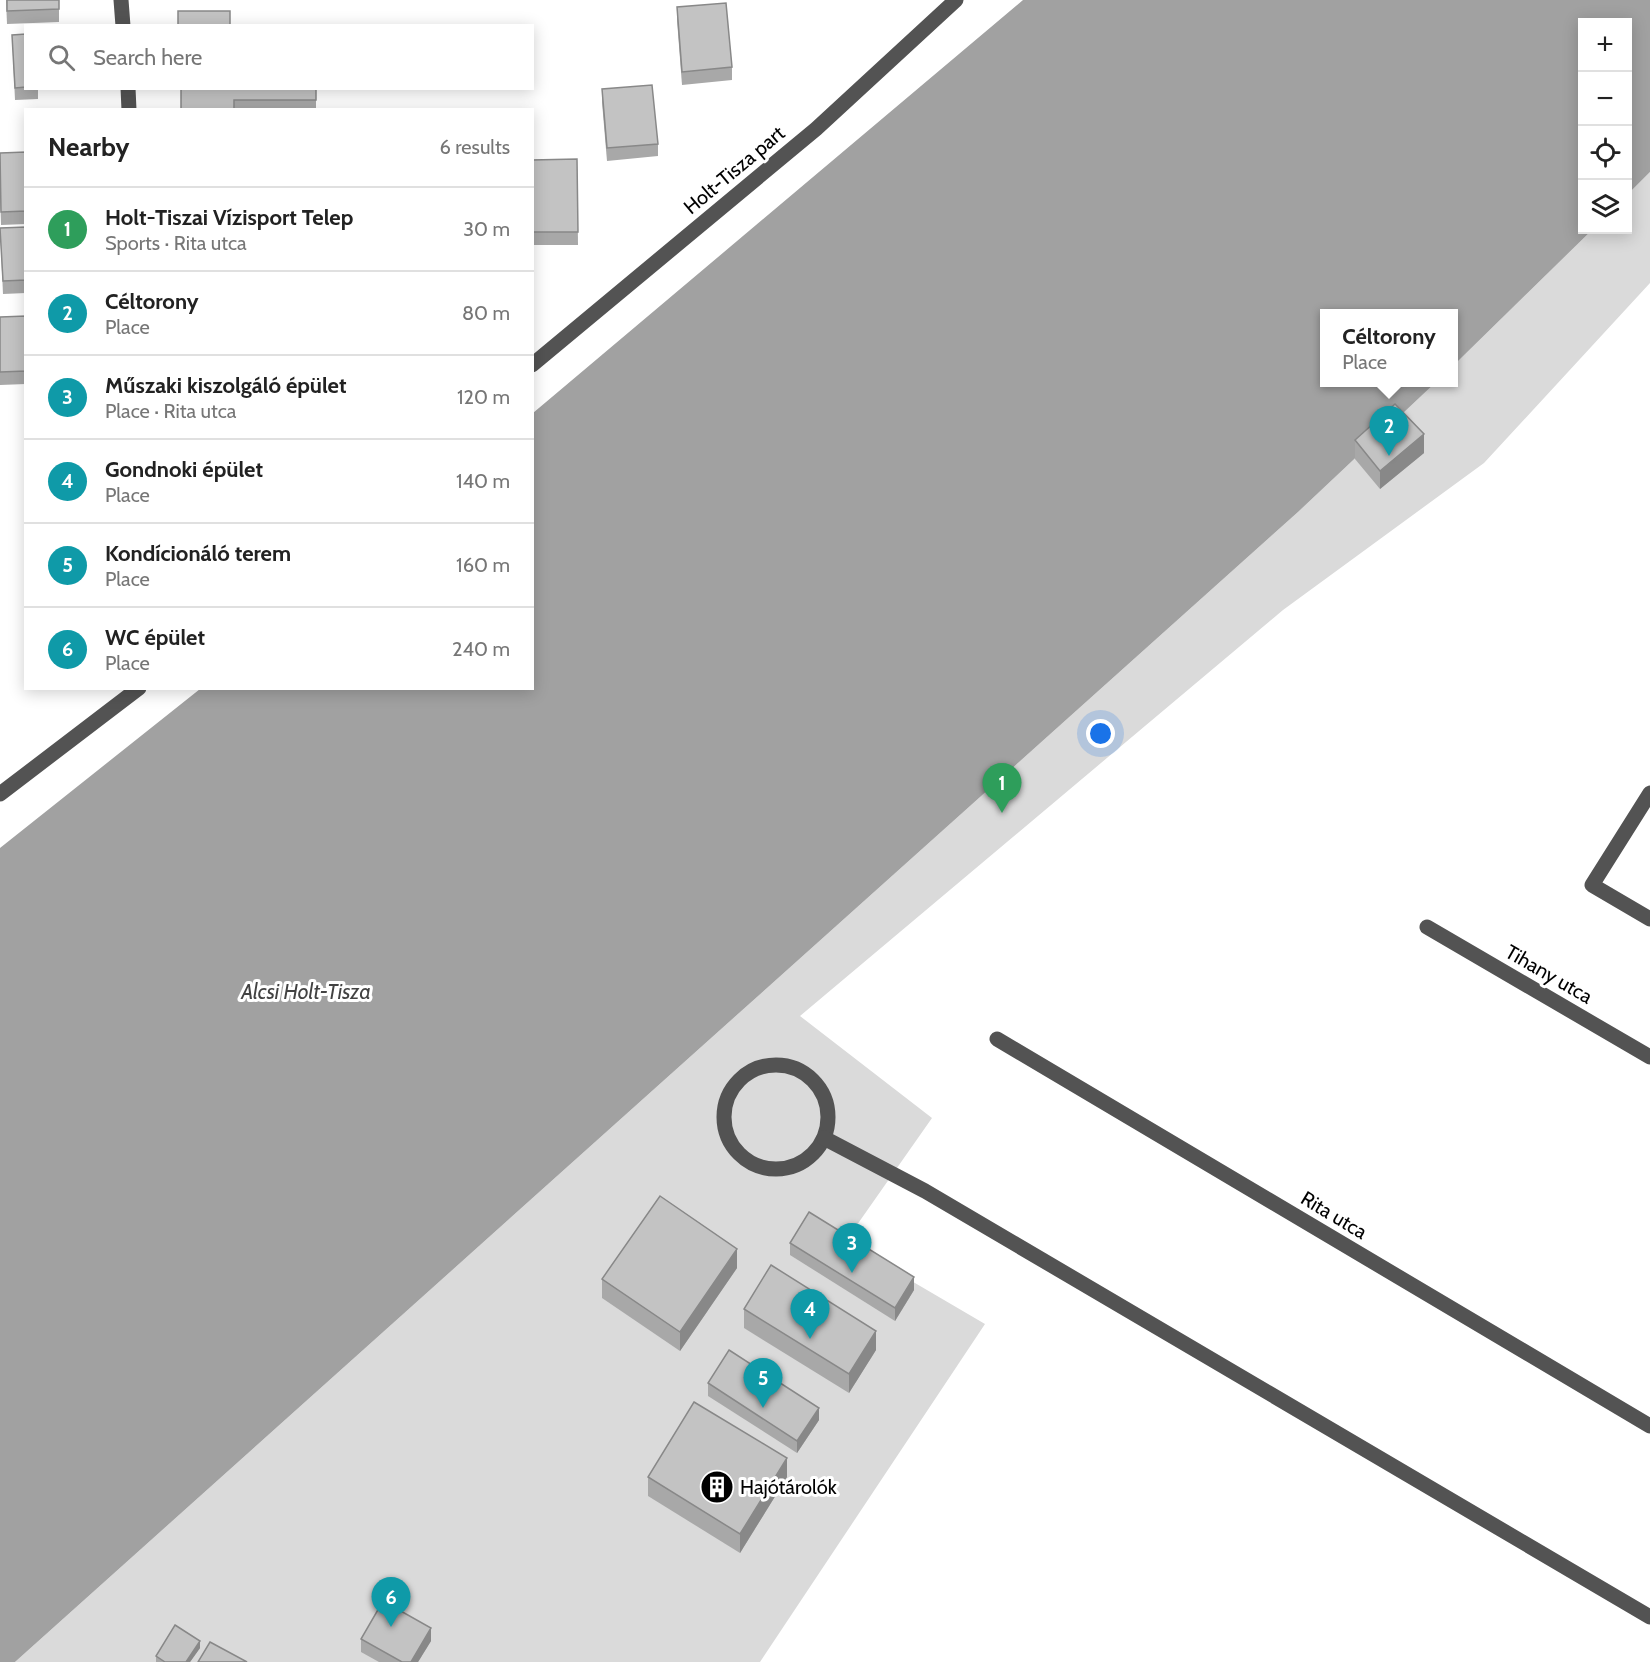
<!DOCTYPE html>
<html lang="en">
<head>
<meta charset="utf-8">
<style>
	body { margin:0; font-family:Cabin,sans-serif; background:#f6f6f6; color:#222 }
	.controls { position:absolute; right:18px; top:18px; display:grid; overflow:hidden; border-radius:0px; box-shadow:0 3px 15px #0003 }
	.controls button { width:54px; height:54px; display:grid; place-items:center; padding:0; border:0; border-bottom:2px solid #e0e0e0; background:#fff; color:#222; font:30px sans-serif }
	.you { position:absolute; left:1101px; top:734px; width:21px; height:21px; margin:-15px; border:4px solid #fff; border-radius:50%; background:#1a73e8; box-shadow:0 0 0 9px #1a73e833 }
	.badge { display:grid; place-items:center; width:39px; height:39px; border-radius:50%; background:#111827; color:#fff; font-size:20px; font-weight:700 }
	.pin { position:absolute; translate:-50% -50px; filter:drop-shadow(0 2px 3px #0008) }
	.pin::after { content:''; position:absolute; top:32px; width:21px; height:18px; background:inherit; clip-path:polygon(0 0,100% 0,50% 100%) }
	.popup { position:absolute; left:1320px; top:309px; width:138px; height:78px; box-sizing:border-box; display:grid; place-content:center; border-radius:0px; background:#fff; filter:drop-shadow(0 2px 4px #0005); font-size:20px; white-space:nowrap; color:#767676 }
	.popup b { font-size:22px; color:#222 }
	.popup::after { content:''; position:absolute; left:50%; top:100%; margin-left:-12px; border:12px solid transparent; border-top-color:#fff }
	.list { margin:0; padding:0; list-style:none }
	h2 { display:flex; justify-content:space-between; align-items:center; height:78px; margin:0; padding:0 24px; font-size:26px }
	h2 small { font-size:20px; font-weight:400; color:#767676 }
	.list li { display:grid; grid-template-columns:39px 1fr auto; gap:18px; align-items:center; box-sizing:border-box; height:84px; padding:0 24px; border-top:2px solid #e0e0e0 }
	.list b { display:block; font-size:22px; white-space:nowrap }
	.list p { margin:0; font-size:20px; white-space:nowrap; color:#767676 }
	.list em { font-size:20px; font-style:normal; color:#767676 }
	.icon { flex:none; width:33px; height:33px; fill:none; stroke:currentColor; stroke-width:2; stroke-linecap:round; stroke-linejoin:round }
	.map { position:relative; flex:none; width:1650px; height:1662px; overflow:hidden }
	.search { position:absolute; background:#fff; box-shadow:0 3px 15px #0003; left:24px; top:24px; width:510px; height:66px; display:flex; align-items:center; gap:15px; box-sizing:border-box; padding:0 21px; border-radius:0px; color:#767676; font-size:22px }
	.panel { position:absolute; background:#fff; box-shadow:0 3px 15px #0003; left:24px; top:108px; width:510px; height:582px; border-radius:0px }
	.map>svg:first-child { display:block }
	.green { fill:#dadada }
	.water { fill:#a1a1a1 }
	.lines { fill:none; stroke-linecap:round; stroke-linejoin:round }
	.minor { stroke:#535353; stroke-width:15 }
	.wall { fill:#a8a8a8 }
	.shaded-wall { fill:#888 }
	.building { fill:#c3c3c3; stroke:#888; stroke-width:1.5 }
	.labels { text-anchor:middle; stroke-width:6; stroke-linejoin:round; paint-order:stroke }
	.street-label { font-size:20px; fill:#000; stroke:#fff }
	.poi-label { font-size:20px; fill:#000; stroke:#fff; text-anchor:start }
	.water-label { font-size:21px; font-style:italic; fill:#424242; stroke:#fff }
</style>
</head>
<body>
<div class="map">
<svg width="1650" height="1662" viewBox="0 0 1650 1662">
	<rect width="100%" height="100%" fill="#fff"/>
	<!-- green -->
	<polygon class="green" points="1650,172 1650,283 1484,463 1283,610 800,1016 932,1118 845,1242 985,1324 760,1662 15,1662 1298,512 1435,383 1454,382 1454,365 1592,230 1628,230 1628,194"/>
	<!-- water -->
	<polygon class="water" points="1023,0 1650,0 1650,172 1628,194 1628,22 1582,22 1582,230 1592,230 1454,365 1454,314 1324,314 1324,382 1435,383 1298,512 15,1662 0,1662 0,848 200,689 532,688 533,413"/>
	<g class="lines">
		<!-- minor -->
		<g class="minor">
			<polyline points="121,0 123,26"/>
			<polyline points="128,88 129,110"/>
			<polyline points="532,365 816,129 956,0"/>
			<polyline points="1650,793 1592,885 1650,919"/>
			<polyline points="0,794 139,688"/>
			<polyline points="1427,927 1650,1057"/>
			<polyline points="997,1039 1650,1426"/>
			<circle cx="776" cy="1117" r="52"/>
			<polyline points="824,1138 925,1191 1650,1617"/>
		</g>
	</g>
	<!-- wall -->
	<g class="wall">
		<polygon points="6,0 59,0 59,22 7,24"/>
		<polygon points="677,7 732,67 732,80 682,85 677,20"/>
		<polygon points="26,34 26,88 38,88 38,99 15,100 12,35"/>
		<rect x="181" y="88" width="135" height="22"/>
		<polygon points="602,89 658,144 658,156 607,161 602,102"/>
		<polygon points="26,152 26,224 1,225 0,192 0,153"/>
		<polygon points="577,159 578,245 532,245 532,160"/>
		<polygon points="26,227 26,293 3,294 0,228"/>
		<polygon points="26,316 26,384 0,385 0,317"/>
		<polygon points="1355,440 1424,453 1380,489 1355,459"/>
		<polygon points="790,1243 914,1290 895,1321 790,1255"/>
		<polygon points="737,1268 680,1351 602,1298 602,1279"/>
		<polygon points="744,1309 876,1350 849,1393 744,1328"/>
		<polygon points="708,1383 819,1420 797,1453 708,1396"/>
		<polygon points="648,1477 787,1477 740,1553 648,1496"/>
		<polygon points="361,1639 431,1641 418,1662 379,1662 361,1652"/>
		<polygon points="200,1648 190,1662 156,1662 156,1656"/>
	</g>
	<!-- shaded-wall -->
	<g class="shaded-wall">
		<polygon points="1424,434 1424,453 1380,489 1380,471"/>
		<polygon points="737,1249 737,1268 680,1351 680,1332"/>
		<polygon points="914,1277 914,1290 895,1321 895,1308"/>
		<polygon points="876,1331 876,1350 849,1393 849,1374"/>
		<polygon points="819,1408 819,1420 797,1453 797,1441"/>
		<polygon points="787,1458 787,1477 740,1553 740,1534"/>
		<polygon points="431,1628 431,1641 418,1662 411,1662"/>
		<polygon points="200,1641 200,1648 190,1662 186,1662"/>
	</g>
	<!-- building -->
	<g class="building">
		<polygon points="7,0 59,0 59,9 7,11"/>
		<polygon points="726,3 732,67 682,72 677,7"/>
		<rect x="178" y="11" width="52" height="15"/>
		<polygon points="26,34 26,87 15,88 12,35"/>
		<polygon points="652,85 658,144 607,148 602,89"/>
		<polygon points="181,88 316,88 316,100 234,100 234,110 181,110"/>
		<polygon points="26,152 26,211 1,212 0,153"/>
		<polygon points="577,159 578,232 532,232 532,160"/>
		<polygon points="26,227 26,280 3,281 0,228"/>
		<polygon points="26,316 26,371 0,372 0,317"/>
		<polygon points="1395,404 1424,434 1380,471 1355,440"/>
		<polygon points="660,1196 737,1249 680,1332 602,1279"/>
		<polygon points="809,1212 914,1277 895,1308 790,1243"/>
		<polygon points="771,1265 876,1331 849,1374 744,1309"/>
		<polygon points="729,1350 819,1408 797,1441 708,1383"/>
		<polygon points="694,1402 787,1458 740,1534 648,1477"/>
		<polygon points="383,1601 431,1628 411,1662 402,1662 361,1639"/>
		<polygon points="175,1625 200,1641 186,1662 165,1662 156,1656"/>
		<polygon points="210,1642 247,1662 198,1662"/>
	</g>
	<!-- icons -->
	<defs>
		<g id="building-disc" transform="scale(1.725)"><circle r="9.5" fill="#000" stroke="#fff"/><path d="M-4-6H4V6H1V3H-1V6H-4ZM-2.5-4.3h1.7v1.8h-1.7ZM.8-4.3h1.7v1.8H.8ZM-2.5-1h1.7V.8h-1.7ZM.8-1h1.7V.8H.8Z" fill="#fff"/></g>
	</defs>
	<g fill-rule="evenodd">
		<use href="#building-disc" x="717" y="1487"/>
	</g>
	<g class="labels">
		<!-- street labels -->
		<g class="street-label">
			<text transform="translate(734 170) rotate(-40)" y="7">Holt-Tisza part</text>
			<text transform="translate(1549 974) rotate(30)" y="7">Tihany utca</text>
			<text transform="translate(1334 1215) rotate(31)" y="7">Rita utca</text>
		</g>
		<!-- poi labels -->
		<g class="poi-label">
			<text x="740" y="1494">Hajótárolók</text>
		</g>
		<!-- water labels -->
		<g class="water-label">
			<text x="306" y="999">Alcsi Holt-Tisza</text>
		</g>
	</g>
</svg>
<div class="controls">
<button>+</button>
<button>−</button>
<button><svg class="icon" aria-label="locate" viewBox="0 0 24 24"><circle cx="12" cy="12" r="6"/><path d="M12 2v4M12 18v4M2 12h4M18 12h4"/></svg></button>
<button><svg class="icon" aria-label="layers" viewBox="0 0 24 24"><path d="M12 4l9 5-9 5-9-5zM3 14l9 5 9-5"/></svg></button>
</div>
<div class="you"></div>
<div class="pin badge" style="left:1002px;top:813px;background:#2e9e5b">1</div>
<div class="pin badge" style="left:1389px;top:456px;background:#0f9aa8">2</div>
<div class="popup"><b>Céltorony</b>Place</div>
<div class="pin badge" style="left:852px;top:1273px;background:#0f9aa8">3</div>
<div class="pin badge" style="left:810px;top:1339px;background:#0f9aa8">4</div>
<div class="pin badge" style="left:763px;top:1408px;background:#0f9aa8">5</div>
<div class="pin badge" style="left:391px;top:1627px;background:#0f9aa8">6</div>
<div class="search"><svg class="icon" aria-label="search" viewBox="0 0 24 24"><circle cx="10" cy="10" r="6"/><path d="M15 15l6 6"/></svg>Search here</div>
<section class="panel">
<h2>Nearby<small>6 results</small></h2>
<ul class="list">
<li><span class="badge" style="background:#2e9e5b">1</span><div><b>Holt-Tiszai Vízisport Telep</b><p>Sports · Rita utca</p></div><em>30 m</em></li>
<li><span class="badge" style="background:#0f9aa8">2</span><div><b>Céltorony</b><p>Place</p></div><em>80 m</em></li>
<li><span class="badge" style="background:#0f9aa8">3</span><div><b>Műszaki kiszolgáló épület</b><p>Place · Rita utca</p></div><em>120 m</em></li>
<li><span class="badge" style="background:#0f9aa8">4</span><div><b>Gondnoki épület</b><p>Place</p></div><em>140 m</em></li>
<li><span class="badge" style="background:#0f9aa8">5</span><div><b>Kondícionáló terem</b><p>Place</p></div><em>160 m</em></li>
<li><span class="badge" style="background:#0f9aa8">6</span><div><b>WC épület</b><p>Place</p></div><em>240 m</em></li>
</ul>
</section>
</div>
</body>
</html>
